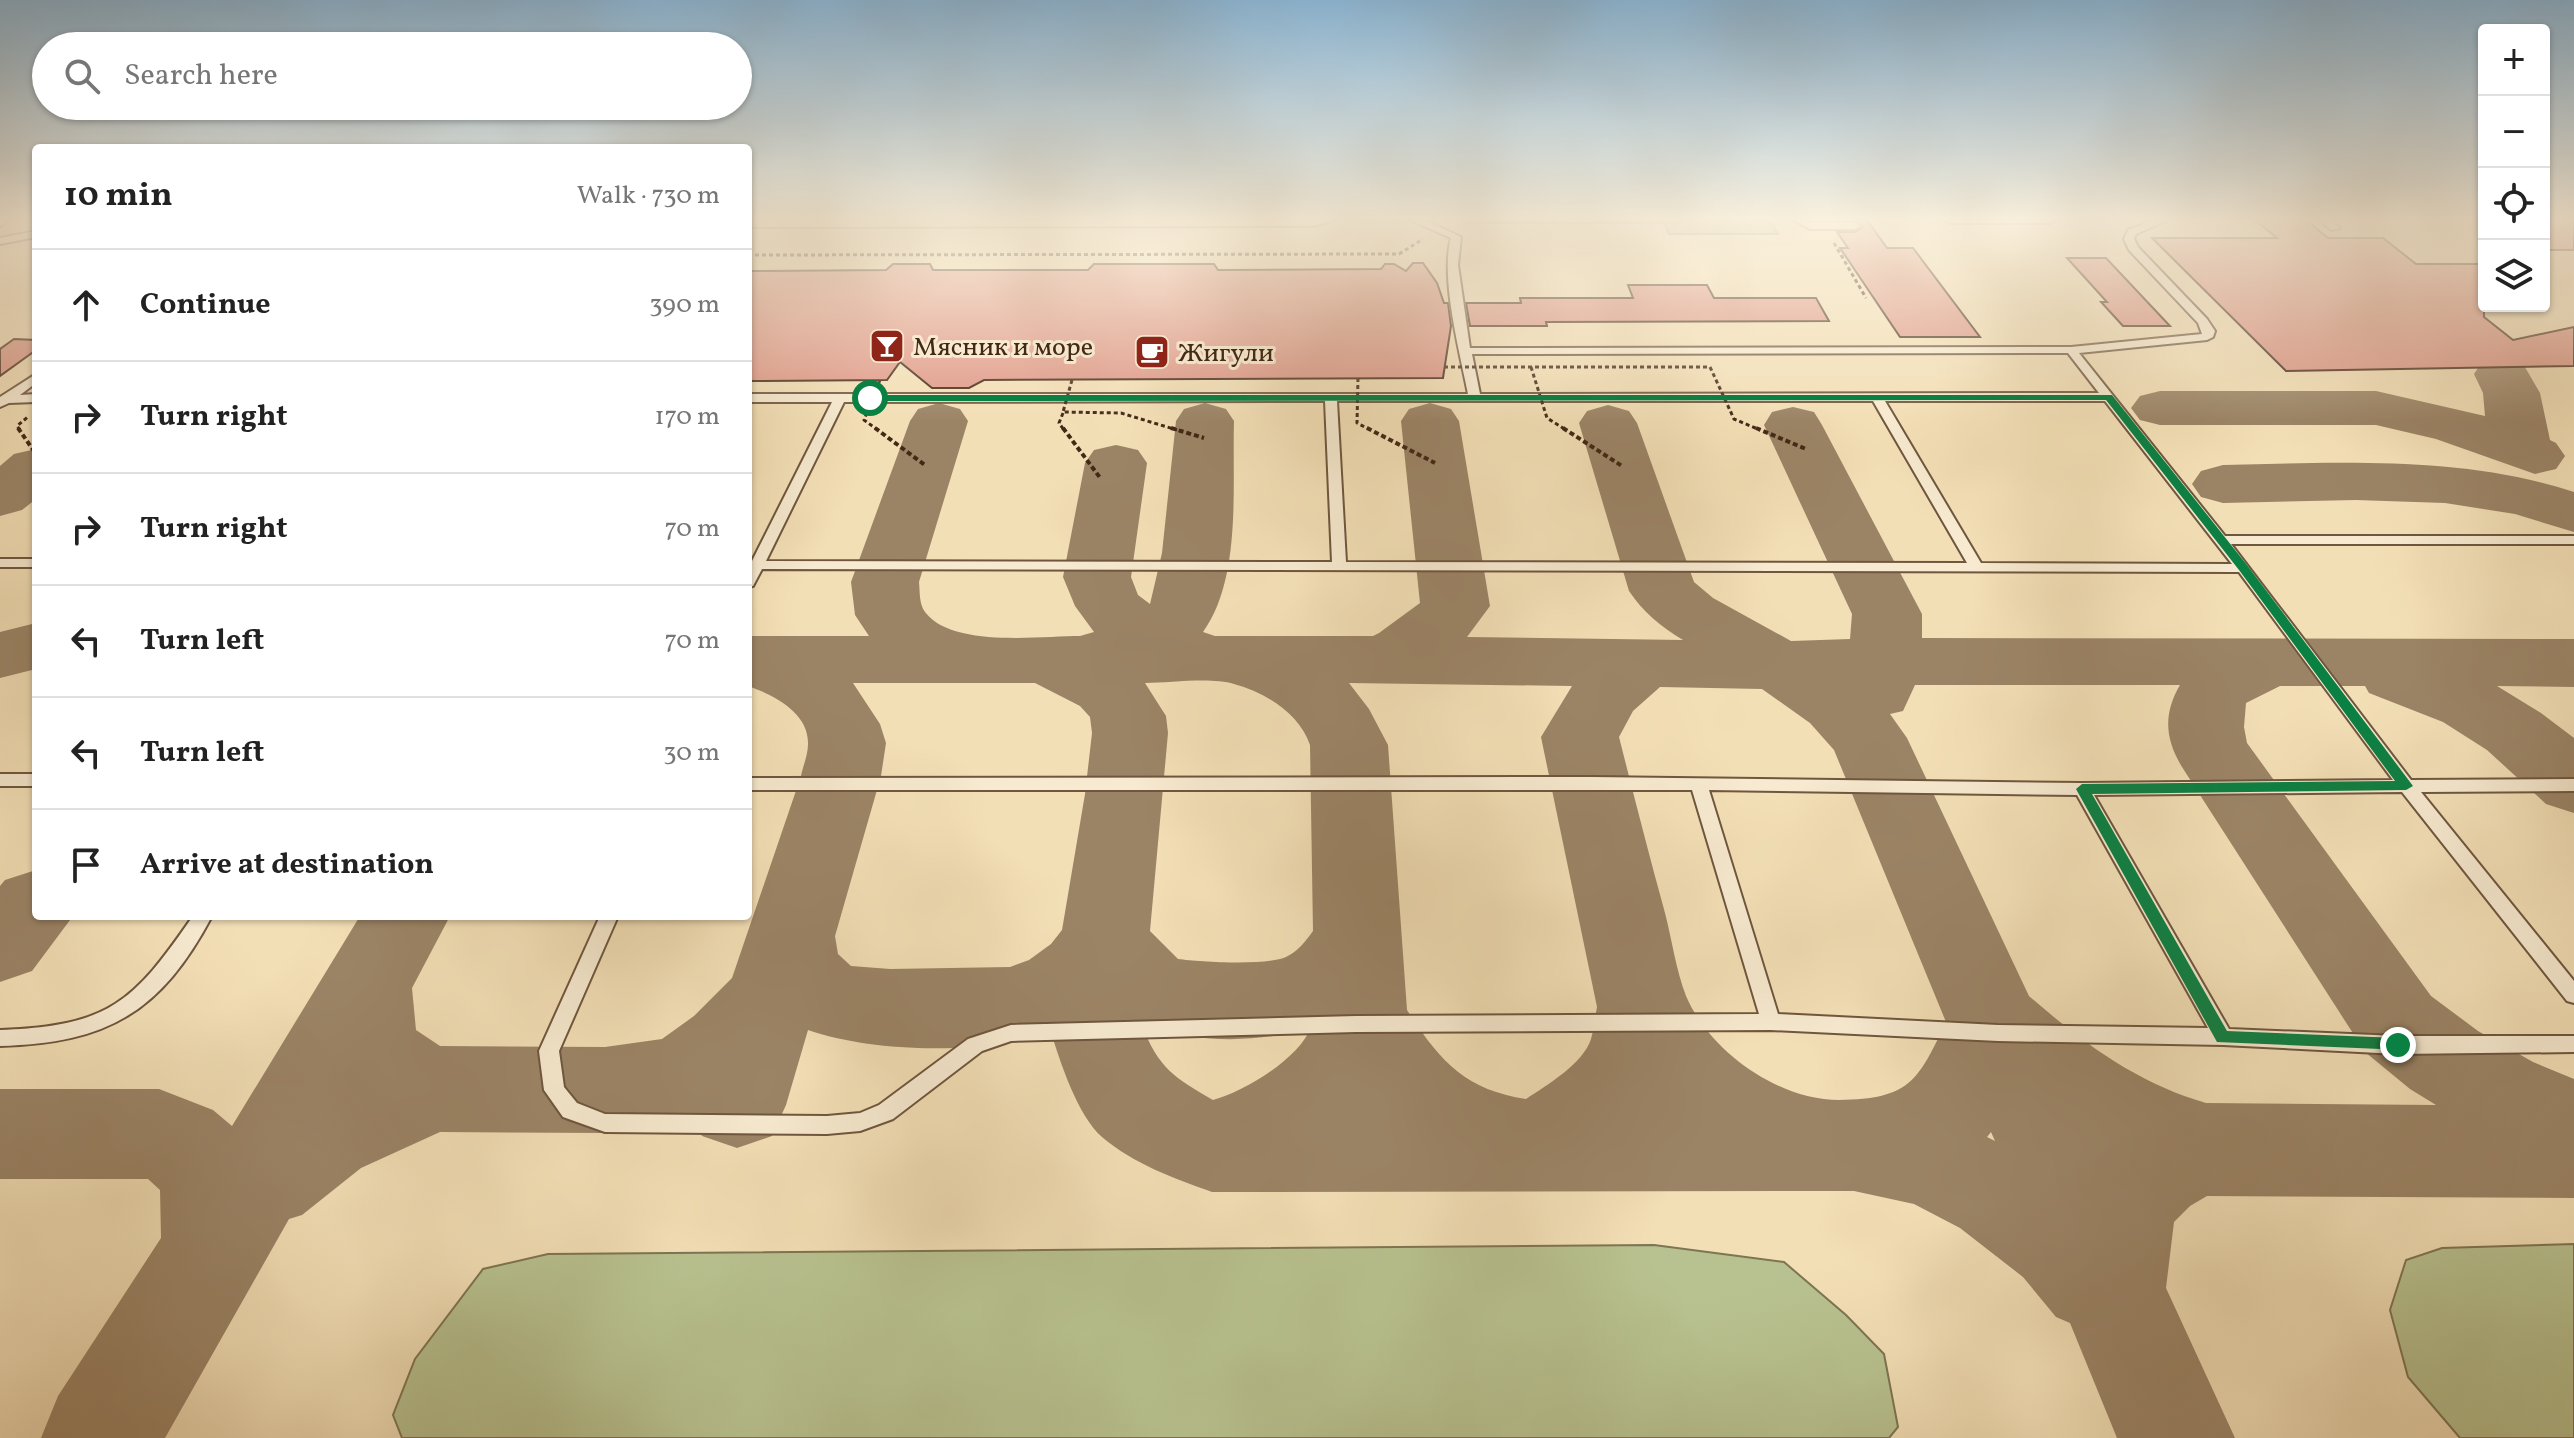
<!DOCTYPE html>
<html lang="en">
<head>
<meta charset="utf-8">
<style>
	body { margin:0; font-family:Vollkorn,serif; background:#f2f2f2; color:#222 }
	.controls { position:absolute; right:24px; top:24px; display:grid; overflow:hidden; border-radius:8px; box-shadow:0 2px 6px #0004 }
	.controls button { width:72px; height:72px; display:grid; place-items:center; padding:0; border:0; border-bottom:2px solid #e0e0e0; background:#fff; color:#222; font:40px sans-serif }
	.stop { position:absolute; width:24px; height:24px; margin:-18px; border:6px solid #0b8043; border-radius:50%; background:#fff }
	.stop.end { background:#0b8043; border-color:#fff; box-shadow:0 2px 8px #0008 }
	.list { margin:0; padding:0; list-style:none }
	h2 { display:flex; justify-content:space-between; align-items:center; height:104px; margin:0; padding:0 32px; font-size:34px }
	h2 small { font-size:26px; font-weight:400; color:#767676 }
	.list li { display:grid; grid-template-columns:52px 1fr auto; gap:24px; align-items:center; box-sizing:border-box; height:112px; padding:0 32px; border-top:2px solid #e0e0e0 }
	.list b { display:block; font-size:30px; white-space:nowrap }
	.list em { font-size:26px; font-style:normal; color:#767676 }
	.icon { flex:none; width:44px; height:44px; fill:none; stroke:currentColor; stroke-width:2; stroke-linecap:round; stroke-linejoin:round }
	.map { position:relative; flex:none; width:2574px; height:1438px; overflow:hidden }
	.search { position:absolute; background:#fff; box-shadow:0 2px 6px #0004; left:32px; top:32px; width:720px; height:88px; display:flex; align-items:center; gap:20px; box-sizing:border-box; padding:0 28px; border-radius:44px; color:#767676; font-size:30px }
	.panel { position:absolute; background:#fff; box-shadow:0 2px 6px #0004; left:32px; top:144px; width:720px; height:776px; border-radius:8px }
	.map>svg:first-child { display:block }
	.green { fill:#b8c290; stroke:#7e7553; stroke-width:2 }
	.lines { fill:none; stroke-linecap:round; stroke-linejoin:round }
	.taxiway { fill:#9b8466; fill-rule:evenodd }
	.building { fill:#df9787; stroke:#432816; stroke-width:2 }
	.lane-casing { stroke:#6f563e; stroke-width:4 }
	.path-far1 { stroke:#432816; stroke-width:3; stroke-dasharray:4 3; stroke-linecap:butt }
	.path { stroke:#432816; stroke-width:4; stroke-dasharray:5 3; stroke-linecap:butt }
	.lane { fill:#f7ead0; fill-rule:evenodd }
	.path-bridge-far1 { stroke:#432816; stroke-width:3; stroke-dasharray:4 3; stroke-linecap:butt }
	.path-bridge { stroke:#432816; stroke-width:4; stroke-dasharray:5 3; stroke-linecap:butt }
	.route { fill:#0b8043 }
	.labels { text-anchor:middle; stroke-width:6; stroke-linejoin:round; paint-order:stroke }
	.far-poi-label { font-size:26px; fill:#432816; stroke:#f7ead0; text-anchor:start }
</style>
</head>
<body>
<div class="map">
<svg width="2574" height="1438" viewBox="0 0 2574 1438">
	<rect width="100%" height="100%" fill="#f3dfb6"/>
	<filter id="stains"><feTurbulence type="fractalNoise" baseFrequency=".0025" numOctaves="4"/><feColorMatrix values="0 0 0 0 .2 0 0 0 0 .09 0 0 0 0 .02 0 0 0 .5 -.17"/></filter>
	<radialGradient id="worn" r=".72"><stop offset=".6" stop-color="#630" stop-opacity="0"/><stop offset="1" stop-color="#630" stop-opacity=".3"/></radialGradient>
	<!-- green -->
	<g class="green">
		<polygon points="1473,220 1769,220 1778,234 1669,234 1664,223 1468,223"/>
		<polygon points="2574,1244 2574,1438 2460,1438 2408,1377 2390,1310 2406,1260 2442,1248"/>
		<polygon points="1654,1245 1784,1262 1846,1315 1884,1354 1898,1427 1889,1438 402,1438 393,1415 415,1359 483,1269 548,1254"/>
	</g>
	<g class="lines">
		<!-- taxiway -->
		<g class="taxiway">
			<polygon points="2502,357 2522,362 2540,393 2550,440 2556,443 2565,456 2556,469 2535,474 2436,439 2376,425 2160,425 2140,420 2131,408 2140,396 2160,391 2376,391 2485,416 2483,393 2474,374 2482,362"/>
			<path d="M 939,403 L 960,409 L 968,421 L 919,582 C 920,592 919,604 925,612 C 952,648 1040,636 1080,636 L 1094,632 L 1075,606 L 1063,577 L 1085,463 L 1094,450 L 1116,445 L 1138,450 L 1147,463 L 1131,577 L 1138,595 L 1150,604 L 1162,553 L 1176,421 L 1184,409 L 1205,403 L 1226,409 L 1234,421 C 1232,486 1242,578 1203,632 L 1215,636 L 1373,636 L 1379,633 L 1420,603 L 1401,421 L 1409,409 L 1430,403 L 1451,409 L 1459,421 L 1490,606 L 1467,637 L 1683,640 C 1661,627 1643,612 1629,591 L 1579,423 L 1587,411 L 1608,405 L 1629,411 L 1637,423 L 1694,582 L 1713,598 L 1791,641 L 1850,639 L 1852,614 L 1764,425 L 1772,412 L 1793,407 L 1814,412 L 1822,425 L 1922,614 L 1922,638 L 2574,639 L 2574,687 L 2497,686 L 2541,713 L 2574,738 L 2574,813 L 2546,804 L 2487,750 L 2443,722 L 2369,693 L 2365,686 L 2280,686 L 2246,703 L 2244,727 L 2247,743 L 2431,996 L 2478,1031 L 2533,1062 L 2574,1079 L 2574,1198 L 2207,1196 L 2190,1206 L 2174,1222 L 2166,1288 L 2235,1438 L 2117,1438 L 2070,1323 L 2056,1317 L 2023,1277 L 1960,1228 L 1914,1204 L 1854,1191 L 1212,1192 C 1173,1178 1134,1164 1102,1137 C 1078,1116 1060,1062 1051,1032 C 983,1055 875,1053 808,1030 L 786,1105 L 772,1136 L 737,1148 L 702,1136 L 692,1114 L 668,1122 L 605,1133 L 440,1132 L 361,1168 L 302,1215 L 289,1219 L 165,1438 L 41,1438 L 58,1396 L 161,1238 L 160,1190 L 148,1179 L 0,1179 L 0,1089 L 159,1089 L 213,1110 L 232,1126 L 360,916 L 450,916 L 412,988 L 416,1030 L 440,1046 L 605,1047 L 662,1039 L 694,1016 L 732,978 L 801,776 C 803,766 808,755 808,744 C 809,713 774,695 748,686 L 748,636 L 869,636 L 855,615 L 851,582 L 910,421 L 918,409 ZM 853,683 L 1035,683 L 1080,706 L 1090,717 L 1092,733 L 1085,794 L 1062,930 L 1051,944 L 1029,960 L 1010,967 L 890,969 L 851,966 L 838,954 L 835,936 L 881,776 L 886,743 L 880,724 ZM 1145,683 C 1170,683 1211,677 1234,684 C 1266,693 1299,713 1310,745 L 1313,931 C 1306,941 1297,952 1286,957 C 1266,966 1200,962 1178,959 L 1150,931 L 1168,733 L 1166,716 ZM 1349,683 L 1572,686 L 1541,737 L 1597,1007 C 1595,1017 1594,1029 1591,1039 C 1583,1064 1547,1085 1526,1099 C 1465,1090 1439,1060 1407,1010 L 1388,745 L 1369,709 ZM 1915,685 L 2180,685 C 2163,714 2165,739 2182,767 L 2365,1052 L 2410,1089 L 2436,1105 L 2206,1103 C 2137,1083 2083,1043 2029,996 L 1907,738 L 1890,714 L 1903,711 ZM 1660,687 L 1762,689 L 1810,723 L 1834,750 L 1946,1022 C 1918,1081 1910,1099 1839,1100 C 1779,1100 1710,1052 1686,996 C 1676,970 1672,940 1665,913 C 1649,855 1634,796 1619,737 L 1633,711 ZM 1142,1025 C 1194,1043 1259,1044 1311,1027 C 1300,1058 1244,1092 1213,1100 C 1175,1078 1158,1068 1142,1025 ZM 1991,1132 L 1995,1141 L 1987,1137 Z"/>
			<polygon points="36,449 36,499 22,510 0,516 0,466 14,454"/>
			<path d="M 2312,463 C 2401,462 2488,464 2574,492 L 2574,532 L 2515,514 L 2445,503 L 2356,500 L 2223,503 L 2201,497 L 2192,484 L 2201,471 L 2223,465 Z"/>
			<polygon points="36,623 36,669 0,678 0,632"/>
			<polygon points="36,870 36,916 73,916 32,971 0,982 0,886 5,880"/>
		</g>
	</g>
	<!-- building -->
	<g class="building">
		<polygon points="1855,220 1867,220 1887,248 1913,248 1980,337 1900,337 1840,248 1848,248 1837,232 1855,232 1863,227"/>
		<polygon points="2255,220 2306,220 2328,238 2383,238 2416,264 2484,264 2484,317 2513,340 2574,327 2574,366 2286,371 2152,238 2277,238"/>
		<rect x="2544" y="220" width="30" height="30"/>
		<polygon points="2067,258 2106,258 2170,326 2123,326 2101,302 2107,302"/>
		<polygon points="1413,263 1423,263 1437,283 1444,303 1448,303 1451,326 1443,378 984,380 969,388 932,388 900,362 887,380 748,381 748,271 886,270 893,264 930,264 933,270 1088,270 1094,264 1214,264 1218,270 1381,269 1385,264 1394,264 1406,271"/>
		<polygon points="1628,285 1707,285 1714,298 1816,298 1829,321 1546,322 1547,326 1470,326 1466,303 1521,303 1520,298 1633,298"/>
		<polygon points="14,339 36,340 36,350 0,376 0,349"/>
	</g>
	<g class="lines">
		<!-- lane casing -->
		<g class="lane-casing">
			<g id="lane">
				<polygon points="0,220 11,220 0,226"/>
				<polygon points="1336,220 1314,226 748,227 748,221"/>
				<path d="M 1410,220 L 1424,220 L 1461,237 L 1458,265 L 1470,348 L 2071,347 L 2202,334 L 2198,323 L 2129,250 L 2124,239 L 2128,230 L 2154,220 L 2168,220 L 2136,234 L 2134,239 L 2138,247 L 2207,319 L 2215,331 L 2213,337 L 2207,340 L 2079,353 L 2225,536 L 2574,536 L 2574,544 L 2231,544 L 2411,780 L 2574,779 L 2574,791 L 2421,792 L 2574,981 L 2574,1003 L 2567,1001 L 2402,792 L 2094,795 L 2229,1029 L 2398,1036 L 2574,1036 L 2574,1052 L 2398,1054 L 2223,1045 L 1998,1041 L 1771,1030 L 1356,1032 L 1011,1041 L 982,1051 L 893,1119 L 860,1131 L 827,1134 L 605,1132 L 563,1117 L 544,1090 L 539,1051 L 600,916 L 618,916 L 559,1051 L 564,1087 L 577,1103 L 605,1114 L 827,1116 L 860,1113 L 879,1105 L 968,1039 L 1011,1025 L 1356,1016 L 1759,1014 L 1692,790 L 748,790 L 748,778 L 1592,777 L 2082,783 L 2393,780 L 2239,572 L 762,569 L 753,586 L 748,587 L 748,561 L 752,561 L 832,402 L 748,402 L 748,394 L 1468,394 C 1460,353 1440,278 1451,238 ZM 2068,353 L 2099,393 L 1480,394 L 1472,354 ZM 1325,401 L 1332,562 L 766,561 L 844,402 ZM 1337,401 L 1873,401 L 1967,563 L 1346,562 ZM 1885,401 L 2105,401 L 2232,564 L 1981,563 ZM 1709,790 L 2077,795 L 2208,1028 L 1998,1025 L 1778,1014 Z"/>
				<polygon points="1793,220 1806,220 1812,223 1855,223 1860,226 1855,229 1810,229"/>
				<polygon points="1945,220 2054,220 2049,223 1950,223"/>
				<polygon points="2320,220 2331,220 2340,228 2331,230"/>
				<polygon points="36,231 36,237 0,244 0,238"/>
				<polygon points="36,374 36,383 20,395 36,394 36,402 9,403 0,407 0,397"/>
				<rect x="0" y="559" width="36" height="8"/>
				<rect x="0" y="774" width="36" height="12"/>
				<path d="M 193,916 L 212,916 C 161,1012 108,1043 0,1046 L 0,1030 C 109,1026 133,1003 193,916 Z"/>
			</g>
		</g>
		<!-- path-far1 -->
		<g class="path-far1">
			<polyline points="1834,243 1866,298"/>
			<polyline points="748,255 1399,254 1423,239"/>
			<polyline points="1063,413 1059,423 1064,430"/>
			<polyline points="20,430 17,426 29,416"/>
		</g>
		<!-- path -->
		<g class="path">
			<polyline points="18,428 36,454"/>
			<polyline points="1063,428 1101,479"/>
		</g>
		<!-- lane -->
		<use href="#lane" class="lane"/>
		<!-- path-bridge-far1 -->
		<g class="path-bridge-far1">
			<polyline points="1444,367 1710,367 1734,419 1760,430"/>
			<polyline points="1531,367 1547,418 1566,430"/>
			<polyline points="1358,378 1357,423 1371,430"/>
			<polyline points="1072,380 1063,412 1121,413 1177,430"/>
			<polyline points="878,430 864,420 880,380"/>
		</g>
		<!-- path-bridge -->
		<g class="path-bridge">
			<polyline points="875,428 925,465"/>
			<polyline points="1171,428 1204,438"/>
			<polyline points="1367,428 1435,463"/>
			<polyline points="1563,428 1622,466"/>
			<polyline points="1756,428 1806,449"/>
		</g>
	</g>
	<!-- sky -->
	<linearGradient id="sky" x2="0" y2="1"><stop stop-color="#8bb6d5"/><stop offset="0.52" stop-color="#faf1de"/><stop offset="1" stop-color="#faf1de" stop-opacity="0"/></linearGradient>
	<rect width="2574" height="421" fill="url(#sky)"/>
	<!-- route -->
	<polygon class="route" points="2112,395 2247,565 2413,786 2406,790 2092,794 2227,1031 2398,1038 2404,1041 2404,1050 2217,1042 2076,789 2082,784 2395,781 2239,570 2106,400 870,401 865,398 870,395"/>
	<!-- icons -->
	<defs>
		<g id="bar-square" transform="scale(1.8)"><rect x="-9" y="-9" width="18" height="18" rx="4" fill="#8f2418" stroke="#f7ead0"/><path d="M-6-5H6L.8 .8V4.5H3.5V6h-7V4.5H-.8V.8Z" fill="#fff"/></g>
		<g id="cafe-square" transform="scale(1.8)"><rect x="-9" y="-9" width="18" height="18" rx="4" fill="#8f2418" stroke="#f7ead0"/><path d="M-5.5-4.5H6V0H3Q3 3.5 0 3.5H-2.5Q-5.5 3.5-5.5 0ZM3-3.2v2h1.7v-2ZM-6 4.5H4V6H-6Z" fill="#fff"/></g>
	</defs>
	<g fill-rule="evenodd">
		<use href="#bar-square" x="887" y="346"/>
		<use href="#cafe-square" x="1152" y="352"/>
	</g>
	<g class="labels">
		<!-- far-poi labels -->
		<g class="far-poi-label">
			<text x="913" y="355">Мясник и море</text>
			<text x="1178" y="361">Жигули</text>
		</g>
	</g>
	<rect width="100%" height="100%" filter="url(#stains)"/>
	<rect width="100%" height="100%" fill="url(#worn)"/>
</svg>
<div class="controls">
<button>+</button>
<button>−</button>
<button><svg class="icon" aria-label="locate" viewBox="0 0 24 24"><circle cx="12" cy="12" r="6"/><path d="M12 2v4M12 18v4M2 12h4M18 12h4"/></svg></button>
<button><svg class="icon" aria-label="layers" viewBox="0 0 24 24"><path d="M12 4l9 5-9 5-9-5zM3 14l9 5 9-5"/></svg></button>
</div>
<div class="stop" style="left:870px;top:398px"></div>
<div class="stop end" style="left:2398px;top:1045px"></div>
<div class="search"><svg class="icon" aria-label="search" viewBox="0 0 24 24"><circle cx="10" cy="10" r="6"/><path d="M15 15l6 6"/></svg>Search here</div>
<section class="panel">
<h2>10 min<small>Walk · 730 m</small></h2>
<ul class="list">
<li><svg class="icon" aria-label="ahead" viewBox="0 0 24 24"><path d="M12 20V5M6 11l6-6 6 6"/></svg><div><b>Continue</b></div><em>390 m</em></li>
<li><svg class="icon" aria-label="right" viewBox="0 0 24 24"><path d="M7 20v-9h11M14 6l5 5-5 5"/></svg><div><b>Turn right</b></div><em>170 m</em></li>
<li><svg class="icon" aria-label="right" viewBox="0 0 24 24"><path d="M7 20v-9h11M14 6l5 5-5 5"/></svg><div><b>Turn right</b></div><em>70 m</em></li>
<li><svg class="icon" aria-label="left" viewBox="0 0 24 24"><path d="M17 20v-9H6M10 6l-5 5 5 5"/></svg><div><b>Turn left</b></div><em>70 m</em></li>
<li><svg class="icon" aria-label="left" viewBox="0 0 24 24"><path d="M17 20v-9H6M10 6l-5 5 5 5"/></svg><div><b>Turn left</b></div><em>30 m</em></li>
<li><svg class="icon" aria-label="arrive" viewBox="0 0 24 24"><path d="M6 21V4h12l-3 4 3 4H6"/></svg><div><b>Arrive at destination</b></div></li>
</ul>
</section>
</div>
</body>
</html>
